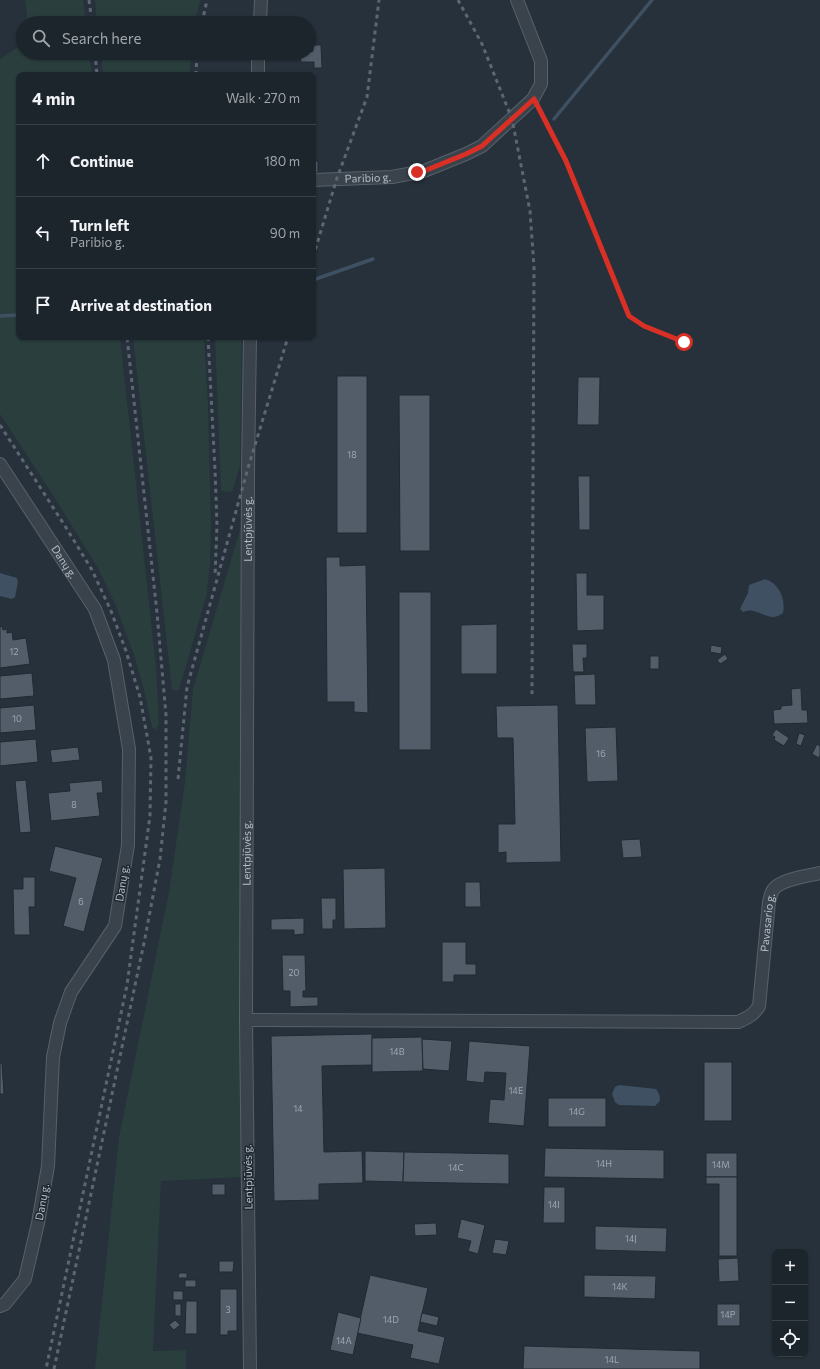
<!DOCTYPE html>
<html lang="en">
<head>
<meta charset="utf-8">
<style>
	body { margin:0; font-family:Commissioner,sans-serif; background:#252d34; color:#f1f3f6 }
	.controls { position:absolute; right:12px; bottom:12px; display:grid; overflow:hidden; border-radius:8px; box-shadow:0 1px 3px #0004 }
	.controls button { width:36px; height:36px; display:grid; place-items:center; padding:0; border:0; border-bottom:1px solid #3a4248; background:#1c252c; color:#f1f3f6; font:20px sans-serif }
	.stop { position:absolute; width:12px; height:12px; margin:-9px; border:3px solid #d93025; border-radius:50%; background:#fff }
	.stop.end { background:#d93025; border-color:#fff; box-shadow:0 1px 4px #0008 }
	.list { margin:0; padding:0; list-style:none }
	h2 { display:flex; justify-content:space-between; align-items:center; height:52px; margin:0; padding:0 16px; font-size:17px }
	h2 small { font-size:13px; font-weight:400; color:#a0a5a9 }
	.list li { display:grid; grid-template-columns:26px 1fr auto; gap:12px; align-items:center; box-sizing:border-box; height:72px; padding:0 16px; border-top:1px solid #3a4248 }
	.list b { display:block; font-size:15px; white-space:nowrap }
	.list p { margin:0; font-size:13px; white-space:nowrap; color:#a0a5a9 }
	.list em { font-size:13px; font-style:normal; color:#a0a5a9 }
	.icon { flex:none; width:22px; height:22px; fill:none; stroke:currentColor; stroke-width:2; stroke-linecap:round; stroke-linejoin:round }
	.map { position:relative; flex:none; width:820px; height:1369px; overflow:hidden }
	.search { position:absolute; background:#1c252c; box-shadow:0 1px 3px #0004; left:16px; top:16px; width:300px; height:44px; display:flex; align-items:center; gap:10px; box-sizing:border-box; padding:0 14px; border-radius:22px; color:#a0a5a9; font-size:15px }
	.panel { position:absolute; background:#1c252c; box-shadow:0 1px 3px #0004; left:16px; top:72px; width:300px; height:268px; border-radius:8px }
	.map>svg:first-child { display:block }
	.green { fill:#293e3d }
	.water { fill:#3e5062 }
	.lines { fill:none; stroke-linecap:round; stroke-linejoin:round }
	.stream { stroke:#3e5062; stroke-width:3.5 }
	.building { fill:#525d69; stroke:#212a33 }
	.minor-casing { stroke:#58616a; stroke-width:14 }
	.path { stroke:#485a5b; stroke-width:2; stroke-dasharray:3 3; stroke-linecap:butt }
	.minor { stroke:#3a434c; stroke-width:12 }
	.rail { stroke:#5d6772; stroke-width:3; stroke-dasharray:4 4; stroke-linecap:butt }
	.route { stroke:#d93025; stroke-width:5 }
	.labels { text-anchor:middle; stroke-width:3; stroke-linejoin:round; paint-order:stroke }
	.number-label { font-size:9px; fill:#9da6b0 }
	.street-label { font-size:11px; fill:#b6bec7; stroke:#1f2831 }
</style>
</head>
<body>
<div class="map">
<svg width="820" height="1369" viewBox="0 0 820 1369">
	<rect width="100%" height="100%" fill="#26313b"/>
	<!-- green -->
	<g class="green">
		<polygon points="25,0 83,0 86,23 28,23"/>
		<polygon points="95,0 200,0 195,23 97,23"/>
		<polygon points="23,44 23,53 89,53 92,75 19,75 19,337 120,337 156,667 159,723 156,730 152,727 144,690 134,655 116,606 98,568 51,492 0,414 0,59"/>
		<polygon points="101,53 192,53 189,75 103,75"/>
		<polygon points="133,337 204,337 208,405 211,526 210,563 207,593 179,690 172,690"/>
		<polygon points="215,337 242,337 240,466 232,492 221,491"/>
		<polygon points="242,523 241,1177 161,1181 153,1351 186,1350 186,1369 95,1369 119,1137 169,892 185,782 193,689"/>
	</g>
	<!-- water -->
	<g class="water">
		<polygon points="0,573 17,578 18,582 15,597 12,599 0,596"/>
		<path d="M 765,579 C 779,583 786,599 783,613 C 772,622 764,613 753,611 C 750,610 746,611 743,612 L 740,609 L 748,593 L 749,585 Z"/>
		<path d="M 619,1085 L 656,1089 C 659,1093 660,1096 660,1101 L 655,1106 L 619,1105 L 615,1102 L 612,1094 L 615,1087 Z"/>
	</g>
	<g class="lines">
		<!-- stream -->
		<g class="stream">
			<polyline points="554,119 652,0"/>
			<polyline points="313,280 373,259"/>
			<polyline points="0,316 19,315"/>
		</g>
	</g>
	<!-- building -->
	<g class="building">
		<polygon points="313,45 321,45 322,68 314,68 314,62 301,62 300,53 309,53 309,52 313,51"/>
		<rect x="313" y="161" width="5" height="12"/>
		<rect x="337" y="376" width="30" height="157"/>
		<polygon points="578,377 600,377 599,425 577,425"/>
		<polygon points="399,395 430,395 430,551 400,551"/>
		<polygon points="578,476 590,476 590,530 579,530"/>
		<polygon points="326,557 340,557 340,566 366,565 368,713 354,712 354,702 327,702"/>
		<polygon points="576,573 587,573 587,595 604,595 604,630 577,631"/>
		<rect x="399" y="592" width="32" height="158"/>
		<polygon points="497,624 497,674 461,674 461,625"/>
		<polygon points="2,626 3,630 7,629 7,633 12,632 13,640 26,638 30,664 0,668 0,627"/>
		<polygon points="572,644 587,644 587,658 583,658 584,672 573,672"/>
		<polygon points="711,645 722,647 721,654 710,652"/>
		<polygon points="725,654 728,659 720,664 717,660"/>
		<rect x="650" y="656" width="9" height="13"/>
		<polygon points="32,673 34,696 0,699 0,676"/>
		<polygon points="595,674 596,705 575,705 574,675"/>
		<polygon points="801,688 802,710 807,710 808,723 774,724 773,710 781,709 781,706 792,705 791,689"/>
		<polygon points="34,705 36,730 0,733 0,708"/>
		<polygon points="558,705 561,862 506,863 506,852 498,853 498,824 515,824 513,738 497,738 496,706"/>
		<polygon points="616,727 618,781 587,782 585,728"/>
		<polygon points="776,729 789,738 784,746 774,740 775,737 772,735"/>
		<polygon points="799,733 805,735 801,746 796,744"/>
		<polygon points="36,739 38,762 0,766 0,742"/>
		<polygon points="817,744 820,746 820,755 819,758 812,754"/>
		<polygon points="78,747 80,760 52,763 50,750"/>
		<polygon points="26,780 31,832 20,833 15,781"/>
		<polygon points="102,780 103,793 97,793 100,816 51,821 48,793 70,791 69,783"/>
		<polygon points="640,839 642,857 623,858 621,840"/>
		<polygon points="55,846 103,858 84,932 63,926 76,878 49,871"/>
		<polygon points="385,868 386,928 344,929 343,869"/>
		<polygon points="23,877 35,877 35,907 29,907 30,935 14,935 13,889 23,889"/>
		<polygon points="465,882 480,882 481,907 465,907"/>
		<polygon points="321,898 336,898 336,920 333,920 333,929 322,929"/>
		<polygon points="304,918 304,934 294,935 294,930 271,930 271,919"/>
		<polygon points="442,942 466,942 466,964 476,964 476,975 454,975 454,982 442,982"/>
		<polygon points="282,955 305,955 306,991 303,991 303,997 318,997 318,1006 290,1007 290,991 283,991"/>
		<polygon points="372,1034 372,1065 322,1066 324,1152 362,1151 363,1183 319,1184 319,1200 274,1201 271,1036"/>
		<polygon points="422,1037 423,1071 372,1072 372,1038"/>
		<polygon points="422,1039 452,1041 449,1071 423,1069"/>
		<polygon points="469,1041 530,1046 524,1126 488,1123 490,1099 504,1100 506,1073 485,1072 484,1083 466,1081"/>
		<rect x="704" y="1062" width="28" height="59"/>
		<polygon points="0,1063 2,1063 4,1094 0,1094"/>
		<rect x="548" y="1098" width="58" height="29"/>
		<polygon points="545,1148 664,1150 664,1179 544,1177"/>
		<polygon points="365,1151 404,1152 403,1182 365,1181"/>
		<polygon points="404,1152 509,1154 509,1184 403,1182"/>
		<rect x="706" y="1153" width="31" height="24"/>
		<polygon points="706,1177 737,1177 737,1256 719,1256 719,1184 706,1184"/>
		<rect x="212" y="1184" width="13" height="11"/>
		<polygon points="544,1187 565,1187 565,1223 543,1223"/>
		<polygon points="461,1219 485,1225 478,1254 468,1251 471,1241 457,1238"/>
		<polygon points="436,1223 437,1235 415,1236 414,1224"/>
		<polygon points="595,1226 667,1228 666,1252 595,1250"/>
		<polygon points="495,1239 509,1241 506,1255 492,1253"/>
		<polygon points="738,1258 739,1281 719,1282 718,1259"/>
		<polygon points="219,1261 234,1261 233,1272 219,1272"/>
		<polygon points="179,1273 187,1273 187,1278 178,1278"/>
		<polygon points="370,1275 428,1288 418,1331 445,1337 439,1364 410,1358 413,1345 357,1333"/>
		<polygon points="584,1275 656,1276 655,1299 584,1297"/>
		<rect x="185" y="1280" width="11" height="7"/>
		<polygon points="220,1289 237,1289 237,1331 228,1331 228,1335 220,1335"/>
		<rect x="173" y="1291" width="10" height="9"/>
		<polygon points="186,1301 197,1301 197,1334 185,1334"/>
		<rect x="175" y="1304" width="6" height="12"/>
		<rect x="717" y="1304" width="23" height="22"/>
		<polygon points="338,1312 361,1318 353,1355 330,1350"/>
		<polygon points="422,1313 439,1317 437,1326 420,1322"/>
		<polygon points="175,1320 180,1325 174,1330 169,1325"/>
		<polygon points="524,1346 700,1351 700,1369 523,1369"/>
	</g>
	<g class="lines">
		<!-- minor casing -->
		<g class="minor-casing">
			<g id="minor">
				<polyline points="260,23 261,0"/>
				<polyline points="258,75 258,53"/>
				<path id="s1" d="M 313,180 L 392,177 L 424,171 L 466,154 L 482,146 L 533,99 L 541,84 L 541,61 L 517,0"/>
				<path id="s2" d="M 0,464 L 95,609 L 114,660 L 129,749 L 128,845 L 115,926 L 71,992 L 60,1023 L 53,1057 L 48,1166 L 38,1223 L 25,1279 L 5,1304 L 0,1306"/>
				<path id="s3" d="M 246,1020 L 738,1022 C 747,1018 754,1015 759,1006 L 769,902 C 770,898 771,893 773,890 C 780,879 808,876 820,873"/>
				<path id="s4" d="M 250,1369 L 246,1020 L 248,468 L 250,337"/>
			</g>
		</g>
		<!-- path -->
		<polyline class="path" points="539,109 567,161 629,316 644,326 684,342"/>
		<!-- minor -->
		<use href="#minor" class="minor"/>
		<!-- rail -->
		<g class="rail">
			<polyline points="89,0 92,23"/>
			<polyline points="458,0 482,44 512,119 530,211 534,267 532,694"/>
			<polyline points="202,23 207,0"/>
			<polyline points="95,53 97,75"/>
			<polyline points="196,75 197,53"/>
			<polyline points="313,257 337,178 367,97 379,0"/>
			<polyline points="208,337 215,470 217,525 215,576"/>
			<polyline points="0,425 65,526 92,570 111,611 126,651 140,697 151,758 150,816 127,985 46,1369"/>
			<polyline points="178,779 187,687 248,468 288,337"/>
			<polyline points="54,1369 145,938 160,859 166,802 166,715 157,613 127,337"/>
		</g>
	</g>
	<g class="lines">
		<!-- route -->
		<polyline class="route" points="417,172 424,171 466,154 482,146 534,99 566,161 629,316 644,326 684,342"/>
	</g>
	<g class="labels">
		<!-- number labels -->
		<g class="number-label">
			<text x="352" y="458">18</text>
			<text x="14" y="655">12</text>
			<text x="17" y="722">10</text>
			<text x="601" y="757">16</text>
			<text x="74" y="808">8</text>
			<text x="81" y="905">6</text>
			<text x="294" y="976">20</text>
			<text x="397" y="1055">14B</text>
			<text x="516" y="1094">14E</text>
			<text x="298" y="1112">14</text>
			<text x="577" y="1115">14G</text>
			<text x="604" y="1167">14H</text>
			<text x="721" y="1168">14M</text>
			<text x="456" y="1171">14C</text>
			<text x="554" y="1208">14I</text>
			<text x="631" y="1242">14J</text>
			<text x="620" y="1290">14K</text>
			<text x="228" y="1313">3</text>
			<text x="728" y="1318">14P</text>
			<text x="391" y="1323">14D</text>
			<text x="344" y="1344">14A</text>
			<text x="612" y="1363">14L</text>
		</g>
		<!-- street labels -->
		<g class="street-label">
			<text dy="4" stroke="none"><textPath href="#s1" startOffset="55">Paribio g.</textPath></text>
			<text dy="4" stroke="none"><textPath href="#s4" startOffset="840">Lentpjūvės g.</textPath></text>
			<text dy="4" stroke="none"><textPath href="#s2" startOffset="117">Danų g.</textPath></text>
			<text dy="4" stroke="none"><textPath href="#s4" startOffset="516">Lentpjūvės g.</textPath></text>
			<text transform="translate(122 883) rotate(-81)" y="4">Danų g.</text>
			<text dy="4" stroke="none"><textPath href="#s3" startOffset="603">Pavasario g.</textPath></text>
			<text transform="translate(248 1177) rotate(-91)" y="4">Lentpjūvės g.</text>
			<text transform="translate(42 1202) rotate(-80)" y="4">Danų g.</text>
		</g>
	</g>
</svg>
<div class="controls">
<button>+</button>
<button>−</button>
<button><svg class="icon" aria-label="locate" viewBox="0 0 24 24"><circle cx="12" cy="12" r="6"/><path d="M12 2v4M12 18v4M2 12h4M18 12h4"/></svg></button>
</div>
<div class="stop" style="left:684px;top:342px"></div>
<div class="stop end" style="left:417px;top:172px"></div>
<div class="search"><svg class="icon" aria-label="search" viewBox="0 0 24 24"><circle cx="10" cy="10" r="6"/><path d="M15 15l6 6"/></svg>Search here</div>
<section class="panel">
<h2>4 min<small>Walk · 270 m</small></h2>
<ul class="list">
<li><svg class="icon" aria-label="ahead" viewBox="0 0 24 24"><path d="M12 20V5M6 11l6-6 6 6"/></svg><div><b>Continue</b></div><em>180 m</em></li>
<li><svg class="icon" aria-label="left" viewBox="0 0 24 24"><path d="M17 20v-9H6M10 6l-5 5 5 5"/></svg><div><b>Turn left</b><p>Paribio g.</p></div><em>90 m</em></li>
<li><svg class="icon" aria-label="arrive" viewBox="0 0 24 24"><path d="M6 21V4h12l-3 4 3 4H6"/></svg><div><b>Arrive at destination</b></div></li>
</ul>
</section>
</div>
</body>
</html>
